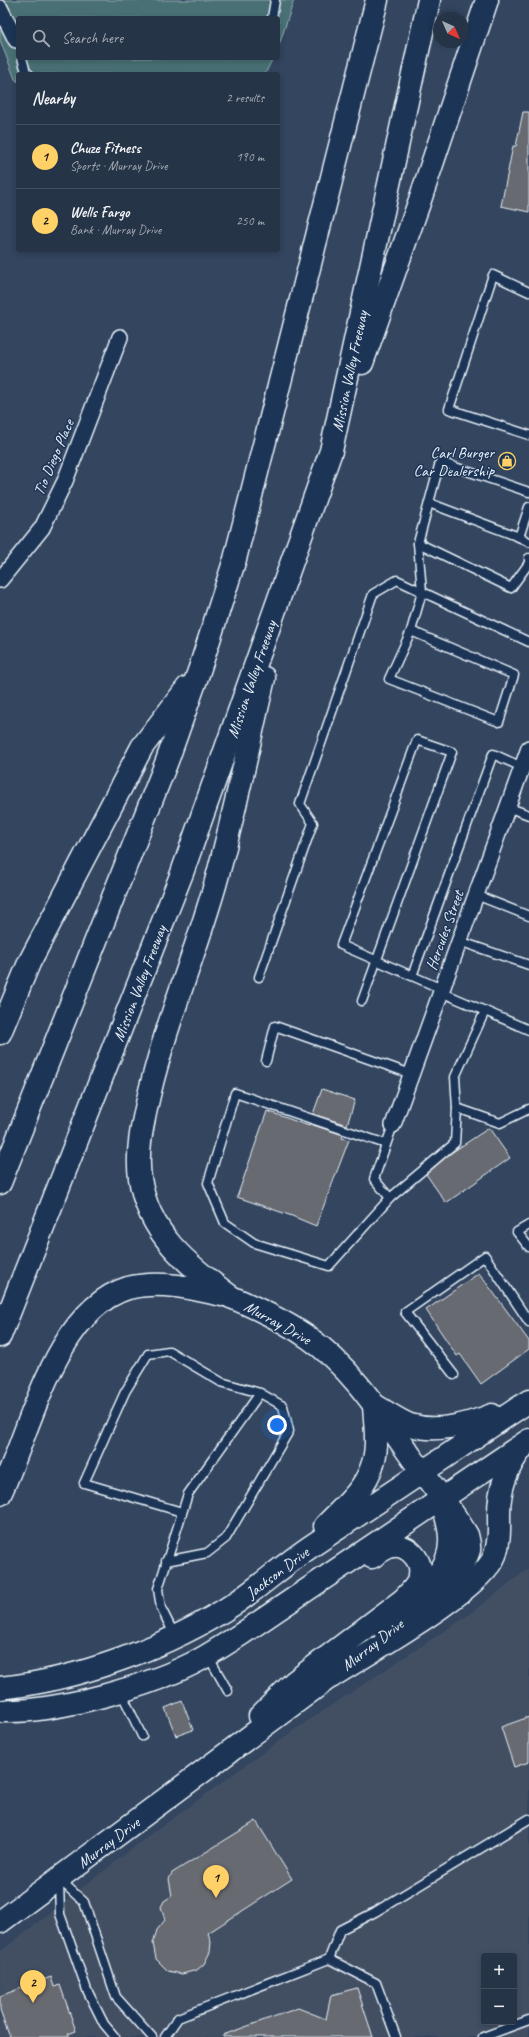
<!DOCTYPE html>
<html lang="en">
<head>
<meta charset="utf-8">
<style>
	body { margin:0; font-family:Caveat,sans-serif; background:#2e3c4e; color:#f1f3f6 }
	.controls { position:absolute; right:12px; bottom:12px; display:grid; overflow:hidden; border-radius:4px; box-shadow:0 2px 6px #0003 }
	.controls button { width:36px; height:36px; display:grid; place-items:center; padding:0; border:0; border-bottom:1px solid #424f60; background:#263447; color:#f1f3f6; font:20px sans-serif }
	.compass { position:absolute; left:433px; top:12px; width:36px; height:36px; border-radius:50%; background:#263447; box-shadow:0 2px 6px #0003; rotate:135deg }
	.you { position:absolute; left:277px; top:1425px; width:14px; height:14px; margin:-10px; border:3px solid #fff; border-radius:50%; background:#1a73e8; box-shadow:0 0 0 6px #1a73e833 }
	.badge { display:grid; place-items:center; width:26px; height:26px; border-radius:50%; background:#ffd166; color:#111; font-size:13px; font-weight:700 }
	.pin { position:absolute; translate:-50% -33px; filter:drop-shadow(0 1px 2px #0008) }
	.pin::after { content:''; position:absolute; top:21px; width:14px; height:12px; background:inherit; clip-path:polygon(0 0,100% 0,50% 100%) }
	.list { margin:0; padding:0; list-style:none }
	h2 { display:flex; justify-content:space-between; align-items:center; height:52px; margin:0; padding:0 16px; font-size:17px }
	h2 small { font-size:13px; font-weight:400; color:#a4aab4 }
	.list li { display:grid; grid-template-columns:26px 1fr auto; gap:12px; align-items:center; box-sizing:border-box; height:64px; padding:0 16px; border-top:1px solid #424f60 }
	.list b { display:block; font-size:15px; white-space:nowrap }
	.list p { margin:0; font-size:13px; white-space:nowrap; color:#a4aab4 }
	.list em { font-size:13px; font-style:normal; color:#a4aab4 }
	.icon { flex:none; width:22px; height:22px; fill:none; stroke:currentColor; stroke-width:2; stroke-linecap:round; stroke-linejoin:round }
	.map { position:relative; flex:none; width:529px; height:2037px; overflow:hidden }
	.search { position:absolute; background:#263447; box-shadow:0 2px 6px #0003; left:16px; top:16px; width:264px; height:44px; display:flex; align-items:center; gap:10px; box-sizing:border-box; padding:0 14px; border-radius:4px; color:#a4aab4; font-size:15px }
	.panel { position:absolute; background:#263447; box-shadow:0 2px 6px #0003; left:16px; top:72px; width:264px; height:180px; border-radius:4px }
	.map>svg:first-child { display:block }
	.built { fill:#435064; fill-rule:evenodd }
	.green { fill:#4a7175; stroke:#99b1b6 }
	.building { fill:#676b71; stroke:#e8f1f8 }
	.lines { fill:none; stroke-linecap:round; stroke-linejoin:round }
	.service-casing { stroke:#e8f1f8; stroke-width:11 }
	.minor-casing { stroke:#e8f1f8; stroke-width:18 }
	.secondary-casing { stroke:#e8f1f8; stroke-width:25 }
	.primary-casing { stroke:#e8f1f8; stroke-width:25 }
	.motorway-casing { stroke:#e8f1f8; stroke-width:25 }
	.service { stroke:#1d3557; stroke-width:8 }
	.minor { stroke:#1d3557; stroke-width:15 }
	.secondary { stroke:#1d3557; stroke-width:22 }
	.primary { stroke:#1d3557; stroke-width:22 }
	.motorway { stroke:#1d3557; stroke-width:22 }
	.labels { text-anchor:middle; stroke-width:3; stroke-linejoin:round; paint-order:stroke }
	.street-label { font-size:16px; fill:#e8f1f8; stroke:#1d3557 }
	.poi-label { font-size:16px; fill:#e8f1f8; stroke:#1d3557; text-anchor:end }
</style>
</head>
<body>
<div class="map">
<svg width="529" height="2037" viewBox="0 0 529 2037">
	<rect width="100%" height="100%" fill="#33455f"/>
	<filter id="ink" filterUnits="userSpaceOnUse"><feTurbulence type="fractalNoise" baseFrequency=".025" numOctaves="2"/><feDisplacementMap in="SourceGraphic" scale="8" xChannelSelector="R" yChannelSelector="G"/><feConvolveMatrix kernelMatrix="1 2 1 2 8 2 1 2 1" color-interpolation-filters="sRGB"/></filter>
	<g filter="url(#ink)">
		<!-- built -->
		<path class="built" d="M 529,1568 L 529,2037 L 0,2037 L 0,1952 L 142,1841 L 294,1730 L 467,1616 ZM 484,1956 L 514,1956 L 514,2022 L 484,2022 Z"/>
		<!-- green -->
		<polygon class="green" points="0,0 294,0 278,48 278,18 18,18 18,58 273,58 265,74 18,74 18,82 15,79 0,40"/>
		<!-- building -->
		<g class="building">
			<polygon points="523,112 529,112 529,212 501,206 513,146 516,146"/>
			<polygon points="322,1089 355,1100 347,1125 313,1114"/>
			<polygon points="267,1111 309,1126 310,1124 343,1135 342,1138 349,1140 316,1226 292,1216 237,1197"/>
			<polygon points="489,1128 510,1158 446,1203 426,1174 451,1153"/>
			<polygon points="479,1273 529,1341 529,1349 481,1384 460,1354 457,1356 426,1310"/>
			<polygon points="182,1701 193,1730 176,1736 165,1708"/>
			<polygon points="529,1717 529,1762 514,1767 501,1727"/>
			<polygon points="256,1821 292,1879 208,1933 211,1942 210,1952 204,1964 197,1970 182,1974 168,1971 156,1959 153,1943 157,1930 165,1920 161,1907 164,1901 172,1896 169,1879 172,1873"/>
			<polygon points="51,1977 54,1987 60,1985 76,2031 68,2034 70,2037 10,2037 0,2011 0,1996"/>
			<polygon points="357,1988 373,2037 223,2037 223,2035 298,2008 326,2019 331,1995"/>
		</g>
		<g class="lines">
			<!-- service casing -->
			<g class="service-casing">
				<g id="service">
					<polyline points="272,18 275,0"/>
					<polyline points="22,58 26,72 29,74"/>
					<polyline points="529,292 493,275 449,409 529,435"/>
					<polyline points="429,503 519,537 529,507"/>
					<polyline points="519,537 529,542"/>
					<polyline points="418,543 511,588 529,563 529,558"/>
					<polyline points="411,631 514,675 499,722 389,679 411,631 422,592 418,543 440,462 529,492"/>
					<polyline points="507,807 529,815"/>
					<polyline points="476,895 529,916"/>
					<polyline points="459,941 529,965"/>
					<polyline points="412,976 493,754 522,767"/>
					<polyline points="259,977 313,823 300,804 373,594 397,580 529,642"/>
					<polyline points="441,992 529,1030"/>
					<polyline points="362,1001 452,752 417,740 341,945 442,989"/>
					<polyline points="485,1011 455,1077 457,1108 500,1123 529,1109"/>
					<polyline points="266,1061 275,1026 411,1074"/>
					<polyline points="386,1144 235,1093 208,1183 225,1223 254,1243 329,1266 390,1198 455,1143 457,1108"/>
					<polyline points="390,1198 374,1179 393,1125"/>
					<polyline points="529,1225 517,1232 529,1247"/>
					<polyline points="454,1375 405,1312 485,1256 529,1322"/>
					<polyline points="166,1561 207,1553 226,1538 289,1431 283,1406 260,1393 221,1382 169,1351 148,1354 125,1392 84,1483 182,1512"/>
					<polyline points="175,1636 161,1608 158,1589 188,1494 260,1393"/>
					<polyline points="208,1656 228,1691"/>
					<polyline points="121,1692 142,1736"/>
					<polyline points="59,1879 84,1902 116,1997 152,2037"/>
					<polyline points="59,1882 60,1914 87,1990 104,2024 115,2037"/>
					<polyline points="329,1959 340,1930 375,1912 529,1819"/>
					<polyline points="165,2037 178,2018 329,1959 376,1983 396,2037"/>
					<polyline points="483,2037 529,2020"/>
				</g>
			</g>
			<!-- minor casing -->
			<g class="minor-casing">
				<g id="minor">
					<polyline points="0,8 16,40"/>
					<polyline points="0,580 42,528 65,481 120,337"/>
					<polyline points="393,1125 529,748"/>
				</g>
			</g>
			<!-- secondary casing -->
			<g class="secondary-casing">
				<g id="secondary">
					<path d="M 231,1297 C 259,1309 285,1321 309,1338 C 352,1368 382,1416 412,1458 C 430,1483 451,1508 467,1535 C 468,1539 470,1545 469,1550 C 461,1579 410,1615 386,1634"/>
					<path d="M 260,1716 L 294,1682 L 404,1599 C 427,1587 450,1570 450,1542 C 451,1530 446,1516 443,1505"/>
					<polyline points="0,1922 346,1665"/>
				</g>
			</g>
			<!-- primary casing -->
			<g class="primary-casing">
				<g id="primary">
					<path d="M 325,1526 C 342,1508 364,1491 372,1466 C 379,1448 375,1425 374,1405 C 385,1411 399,1421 410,1425 C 437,1433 467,1425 492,1415"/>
					<path d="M 372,1557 C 377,1554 383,1549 389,1547 C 405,1541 423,1559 420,1575 C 419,1585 410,1592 404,1599"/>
					<path d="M 331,1677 C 366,1654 481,1591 495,1555 C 500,1540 499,1528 499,1513 C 499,1490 507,1467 522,1448"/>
					<path d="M 0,1688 C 78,1680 171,1646 237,1602 C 263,1584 286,1563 313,1545 C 385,1497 457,1449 529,1401"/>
					<path d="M 0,1711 C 56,1713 152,1686 201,1659 C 215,1651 229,1642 243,1633 L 529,1440"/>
				</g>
			</g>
			<!-- motorway casing -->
			<g class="motorway-casing">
				<g id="motorway">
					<polyline points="362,363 419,203 487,0"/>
					<polyline points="0,1033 29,963 142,747 187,688"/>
					<polyline points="0,1183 167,761 199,671 235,559 377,0"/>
					<path d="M 231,1297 C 189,1265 148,1235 140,1178 C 136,1149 143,1122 149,1095 C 166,1023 195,955 215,885 C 234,817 248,747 264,678"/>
					<polyline points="0,1336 182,873 331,451 429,0"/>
					<path d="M 0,1494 C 30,1432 55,1310 128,1288 C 159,1280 192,1288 222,1295"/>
				</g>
			</g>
			<!-- service -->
			<use href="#service" class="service"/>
			<!-- minor -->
			<use href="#minor" class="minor"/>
			<!-- secondary -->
			<use href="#secondary" class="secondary"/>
			<!-- primary -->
			<use href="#primary" class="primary"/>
			<!-- motorway -->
			<use href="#motorway" class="motorway"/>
		</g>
	</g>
	<!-- icons -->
	<defs>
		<g id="shop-ring" transform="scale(0.9)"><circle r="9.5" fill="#1d3557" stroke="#ffd166" stroke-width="1.5"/><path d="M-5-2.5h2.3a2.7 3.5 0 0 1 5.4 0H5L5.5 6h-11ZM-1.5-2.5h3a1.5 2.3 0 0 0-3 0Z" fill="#ffd166"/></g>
	</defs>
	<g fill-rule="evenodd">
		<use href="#shop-ring" x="507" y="461"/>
	</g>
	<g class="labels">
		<!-- street labels -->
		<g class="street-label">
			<text transform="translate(349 371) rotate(-78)" y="6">Mission Valley Freeway</text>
			<text transform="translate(53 457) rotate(-67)" y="6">Tio Diego Place</text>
			<text transform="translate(251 679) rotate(-71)" y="6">Mission Valley Freeway</text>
			<text transform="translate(444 930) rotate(-70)" y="6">Hercules Street</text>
			<text transform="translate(139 983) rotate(-69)" y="6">Mission Valley Freeway</text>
			<text transform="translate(278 1322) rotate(29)" y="6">Murray Drive</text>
			<text transform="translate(277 1572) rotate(-37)" y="6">Jackson Drive</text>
			<text transform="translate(372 1644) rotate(-38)" y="6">Murray Drive</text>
			<text transform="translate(108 1842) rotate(-37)" y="6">Murray Drive</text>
		</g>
		<!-- poi labels -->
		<g class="poi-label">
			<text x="494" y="458">Carl Burger<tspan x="494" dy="18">Car Dealership</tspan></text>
		</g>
	</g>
</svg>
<div class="controls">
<button>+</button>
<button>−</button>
</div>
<svg class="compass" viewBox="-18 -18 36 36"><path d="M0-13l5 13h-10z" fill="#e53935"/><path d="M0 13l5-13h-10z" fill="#a4aab4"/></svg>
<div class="you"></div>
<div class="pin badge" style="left:216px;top:1898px">1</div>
<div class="pin badge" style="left:33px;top:2003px">2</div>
<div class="search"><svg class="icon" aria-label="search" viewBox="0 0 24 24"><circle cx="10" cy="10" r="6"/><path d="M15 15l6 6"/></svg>Search here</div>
<section class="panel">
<h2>Nearby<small>2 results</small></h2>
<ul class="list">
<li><span class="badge">1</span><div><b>Chuze Fitness</b><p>Sports · Murray Drive</p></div><em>190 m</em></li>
<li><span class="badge">2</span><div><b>Wells Fargo</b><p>Bank · Murray Drive</p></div><em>250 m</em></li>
</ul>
</section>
</div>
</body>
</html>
